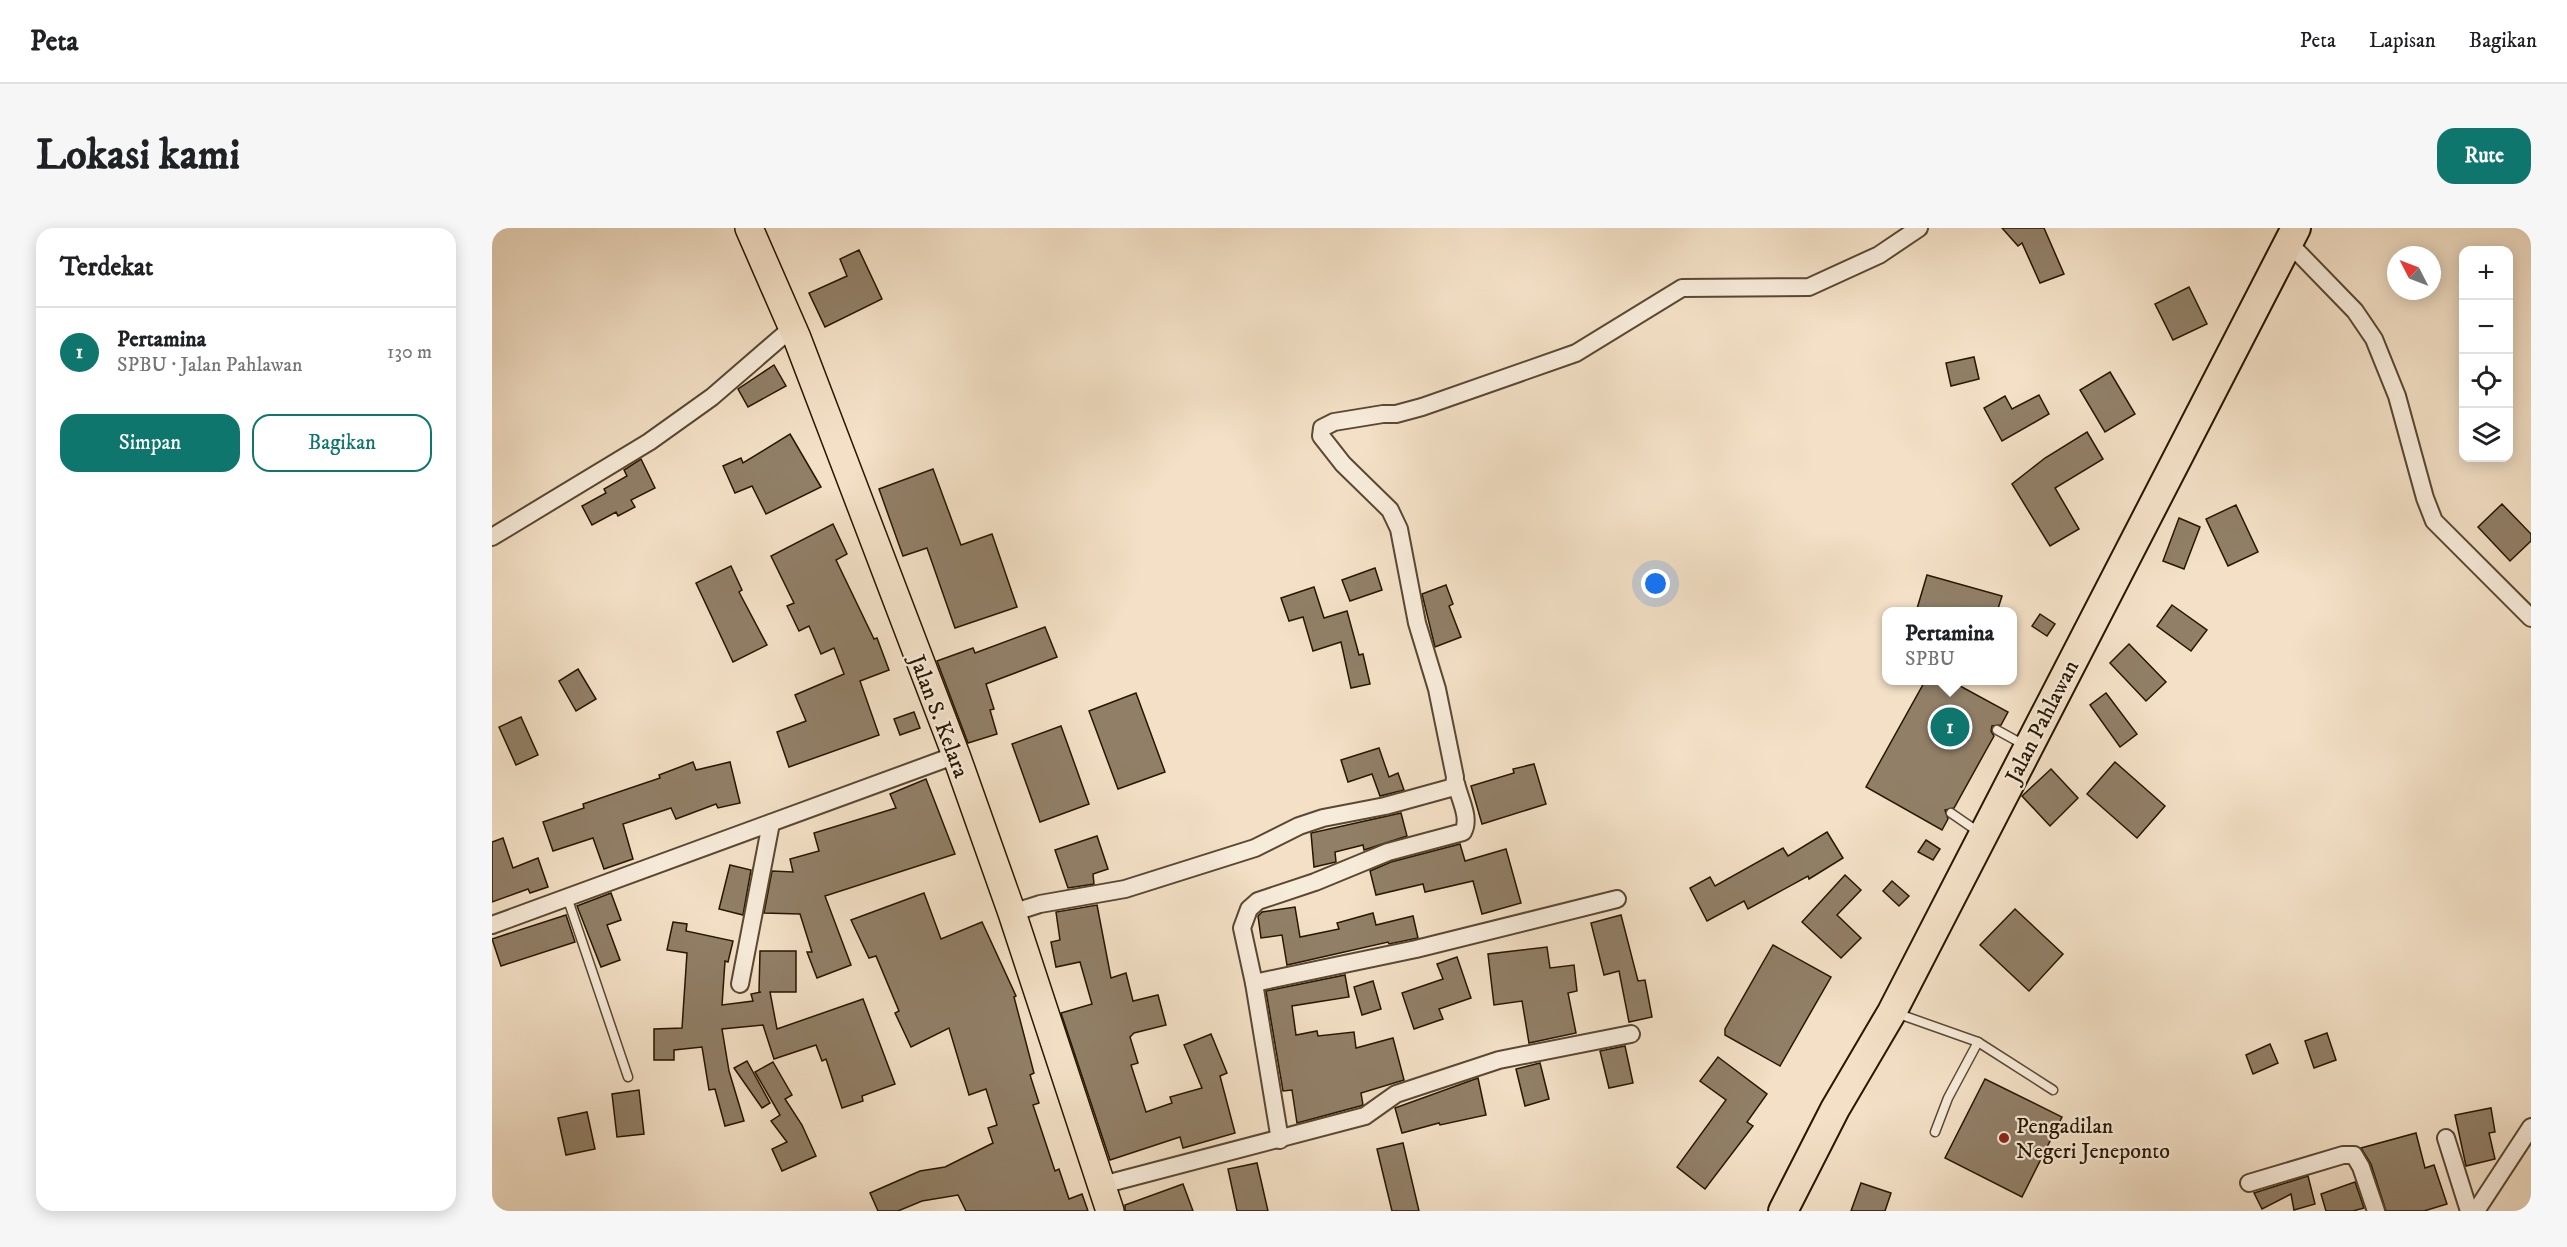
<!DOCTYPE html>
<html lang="id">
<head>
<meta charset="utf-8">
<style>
	body { margin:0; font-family:"IM FELL DW Pica",serif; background:#f6f6f6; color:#202124 }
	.controls { position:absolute; right:18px; top:18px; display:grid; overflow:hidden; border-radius:12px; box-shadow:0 3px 15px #0003 }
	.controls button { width:54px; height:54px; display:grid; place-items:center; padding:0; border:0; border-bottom:2px solid #e0e0e0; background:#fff; color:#202124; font:30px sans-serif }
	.compass { position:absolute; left:1895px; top:18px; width:54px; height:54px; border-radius:50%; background:#fff; box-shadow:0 3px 15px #0003; rotate:312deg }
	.you { position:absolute; left:1164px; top:356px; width:21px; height:21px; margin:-15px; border:4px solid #fff; border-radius:50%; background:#1a73e8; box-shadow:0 0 0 9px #1a73e833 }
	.badge { display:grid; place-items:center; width:39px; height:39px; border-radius:50%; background:#0f766e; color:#fff; font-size:20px; font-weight:700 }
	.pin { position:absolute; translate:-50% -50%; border:3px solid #fff; box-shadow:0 2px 6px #0006 }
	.popup { position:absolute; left:1390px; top:379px; width:135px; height:78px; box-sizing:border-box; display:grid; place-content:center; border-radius:12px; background:#fff; filter:drop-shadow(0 2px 4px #0005); font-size:20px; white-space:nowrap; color:#757577 }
	.popup b { font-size:22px; color:#202124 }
	.popup::after { content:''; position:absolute; left:50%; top:100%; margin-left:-12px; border:12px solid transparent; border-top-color:#fff }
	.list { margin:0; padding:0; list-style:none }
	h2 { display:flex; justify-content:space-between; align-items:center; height:78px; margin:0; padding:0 24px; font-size:26px }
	h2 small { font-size:20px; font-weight:400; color:#757577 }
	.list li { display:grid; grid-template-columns:39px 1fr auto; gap:18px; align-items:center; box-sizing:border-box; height:90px; padding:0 24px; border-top:2px solid #e0e0e0 }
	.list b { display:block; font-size:22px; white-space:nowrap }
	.list p { margin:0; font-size:20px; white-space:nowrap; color:#757577 }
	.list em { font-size:20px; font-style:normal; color:#757577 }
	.actions { display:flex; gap:12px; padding:18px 24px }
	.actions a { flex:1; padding:14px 0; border:2px solid #0f766e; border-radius:18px; text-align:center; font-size:21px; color:#0f766e }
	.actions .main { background:#0f766e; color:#fff }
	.icon { flex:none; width:33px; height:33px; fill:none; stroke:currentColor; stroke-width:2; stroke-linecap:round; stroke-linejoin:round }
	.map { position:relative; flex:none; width:2039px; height:983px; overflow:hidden; border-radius:18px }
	header { display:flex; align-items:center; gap:36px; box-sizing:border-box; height:84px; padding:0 30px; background:#fff; border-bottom:2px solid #e0e0e0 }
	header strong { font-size:28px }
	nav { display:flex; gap:33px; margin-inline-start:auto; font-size:21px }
	.intro { display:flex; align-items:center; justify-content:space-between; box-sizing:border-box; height:144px; padding:0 36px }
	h1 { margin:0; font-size:42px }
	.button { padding:15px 27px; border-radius:18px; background:#0f766e; color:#fff; font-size:21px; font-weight:700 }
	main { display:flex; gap:36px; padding:0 36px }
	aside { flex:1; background:#fff; border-radius:18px; box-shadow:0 3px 15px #0003 }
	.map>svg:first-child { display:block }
	.building { fill:#917f67; stroke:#271601; stroke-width:1.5 }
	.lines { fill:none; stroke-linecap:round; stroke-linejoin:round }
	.service-casing { stroke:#5a4832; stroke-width:11 }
	.minor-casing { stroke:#5a4832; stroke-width:20 }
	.primary-casing { stroke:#271601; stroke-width:30 }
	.trunk-casing { stroke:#271601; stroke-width:32 }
	.service { stroke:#f7ebda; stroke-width:8 }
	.minor { stroke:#f7ebda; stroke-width:16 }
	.primary { stroke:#f3e0c6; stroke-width:27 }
	.trunk { stroke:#f3e0c6; stroke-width:28 }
	.poi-dot { fill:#8f2418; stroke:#f7ebda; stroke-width:2 }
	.labels { text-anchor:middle; stroke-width:4.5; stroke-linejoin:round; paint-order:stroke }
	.street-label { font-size:22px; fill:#271601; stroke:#f7ebda }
	.poi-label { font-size:22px; fill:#271601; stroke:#f7ebda; text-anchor:start }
</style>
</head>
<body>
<header>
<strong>Peta</strong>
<nav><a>Peta</a><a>Lapisan</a><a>Bagikan</a></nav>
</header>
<div class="intro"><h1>Lokasi kami</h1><a class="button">Rute</a></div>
<main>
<aside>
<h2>Terdekat<small></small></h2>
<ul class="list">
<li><span class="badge">1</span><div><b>Pertamina</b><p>SPBU · Jalan Pahlawan</p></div><em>130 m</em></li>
</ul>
<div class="actions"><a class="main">Simpan</a><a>Bagikan</a></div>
</aside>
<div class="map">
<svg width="2039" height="983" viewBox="0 0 2039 983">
	<rect width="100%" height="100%" fill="#f3e0c6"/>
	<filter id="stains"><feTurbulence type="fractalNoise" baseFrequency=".00333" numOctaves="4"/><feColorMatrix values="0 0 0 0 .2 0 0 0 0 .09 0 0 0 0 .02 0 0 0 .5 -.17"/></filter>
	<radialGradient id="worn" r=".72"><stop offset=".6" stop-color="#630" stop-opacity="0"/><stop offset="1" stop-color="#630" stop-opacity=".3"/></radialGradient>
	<!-- building -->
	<g class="building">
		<polygon points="1510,0 1552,0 1572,46 1548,55 1530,15 1526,18"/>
		<polygon points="367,22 390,71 333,99 317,65 355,48 348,31"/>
		<polygon points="1697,59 1715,96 1681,112 1663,76"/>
		<polygon points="1482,129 1487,151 1459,158 1454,135"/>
		<polygon points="282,137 294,158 256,179 246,161"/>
		<polygon points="1618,144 1643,186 1613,204 1588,162"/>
		<polygon points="1547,167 1557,186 1510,213 1492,180 1513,168 1520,181"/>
		<polygon points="1595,204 1611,231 1563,260 1587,301 1558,318 1520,256 1553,230"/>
		<polygon points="298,206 329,259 274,286 260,258 243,265 231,238 249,230 251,235"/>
		<polygon points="149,231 163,260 139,272 143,279 126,288 124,284 100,297 90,278 114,265 112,261 135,248 132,242"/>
		<polygon points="441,241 469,317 500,306 525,379 463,400 435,320 411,328 387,261"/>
		<polygon points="2010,276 2039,306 2039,313 2018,333 1986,299"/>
		<polygon points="1744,277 1766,324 1736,338 1714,291"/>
		<polygon points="1687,290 1708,299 1692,341 1671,333"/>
		<polygon points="341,296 355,326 344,332 382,411 385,410 397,442 368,453 387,507 297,539 285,504 314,493 303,467 352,446 342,420 329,426 317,398 307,403 295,378 302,375 279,328"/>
		<polygon points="239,338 250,362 247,364 275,417 241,434 204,355"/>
		<polygon points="883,340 890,362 858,373 850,352"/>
		<polygon points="1435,347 1510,368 1505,384 1424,384"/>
		<polygon points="954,357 961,376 957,378 969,409 943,419 930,366"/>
		<polygon points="822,359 832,390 855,383 867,427 871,426 878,456 859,460 849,414 821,423 811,389 797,393 789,370"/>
		<polygon points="1680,377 1715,402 1699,423 1665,398"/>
		<polygon points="1548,386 1563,396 1555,408 1540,398"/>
		<polygon points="553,399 565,429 494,456 502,481 498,482 505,506 476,515 445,433 481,420 483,425"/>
		<polygon points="1637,416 1674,454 1654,473 1618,435"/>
		<polygon points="86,441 104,471 84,483 67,453"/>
		<polygon points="1433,453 1459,453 1516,484 1509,497 1500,498 1499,503 1502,508 1462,580 1453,582 1456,591 1450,602 1374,559"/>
		<polygon points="644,465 673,544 626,561 597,483"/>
		<polygon points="1614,465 1645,506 1628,519 1598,477"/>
		<polygon points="422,484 428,500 408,507 402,491"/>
		<polygon points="29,489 46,527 24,537 7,499"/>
		<polygon points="569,498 597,576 548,594 520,516"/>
		<polygon points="887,520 897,549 906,545 912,562 888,568 880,546 856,554 849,532"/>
		<polygon points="201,534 204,542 238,534 248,575 226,580 224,576 184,591 179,580 131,596 141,631 112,641 101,610 61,623 51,594 92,580 91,576 168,550 167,547"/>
		<polygon points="1623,534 1673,578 1645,610 1595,566"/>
		<polygon points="1042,536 1054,576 990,596 979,558 1022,545 1021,541"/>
		<polygon points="1559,541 1586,570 1558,598 1530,568"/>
		<polygon points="434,551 463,626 333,668 359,737 325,750 315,724 320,724 308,686 272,685 280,643 301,644 298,631 327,623 322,605 404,580 398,566"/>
		<polygon points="909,585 915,608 872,622 871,617 843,624 844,634 822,639 819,605"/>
		<polygon points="1335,604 1351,630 1317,651 1316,648 1256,681 1252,673 1215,693 1198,660 1218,649 1223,658 1291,620 1296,628"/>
		<polygon points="605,608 616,641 601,646 602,656 576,660 563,622"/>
		<polygon points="11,610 21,640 46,630 56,659 38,665 36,661 0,674 0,614"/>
		<polygon points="1434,612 1448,621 1441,632 1426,624"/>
		<polygon points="968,616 973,633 1014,621 1029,675 990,686 981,653 933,664 931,656 884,667 878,643 899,634"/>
		<polygon points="238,637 259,642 251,687 227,681"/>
		<polygon points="1353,647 1369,662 1345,687 1369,710 1349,730 1310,694"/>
		<polygon points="1400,653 1417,668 1407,678 1391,663"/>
		<polygon points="119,665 129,692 115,697 128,732 109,739 85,678"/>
		<polygon points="432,665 449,711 490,694 524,768 522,769 542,845 538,847 547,875 541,877 563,943 567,941 577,971 590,966 596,983 474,983 466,967 430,973 406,983 386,983 378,965 428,943 453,939 501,915 496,900 505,897 494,861 477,867 457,800 419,819 403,785 407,783 384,728 377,730 359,692"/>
		<polygon points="605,677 619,750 634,745 641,773 666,767 674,797 642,805 638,809 646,835 639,837 654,884 680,875 678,869 710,860 692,817 719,806 735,845 728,848 743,905 691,920 688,909 618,932 569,785 600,776 588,734 564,739 559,714 568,712 564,684"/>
		<polygon points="803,679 808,709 847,701 845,695 881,685 884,697 921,688 926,710 897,716 896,714 795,737 790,707 769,710 766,688 770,684"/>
		<polygon points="1523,681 1571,726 1537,763 1488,717"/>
		<polygon points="74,687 83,714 9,738 0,711"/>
		<polygon points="1129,687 1146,753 1153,752 1160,789 1137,794 1127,743 1112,747 1099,695"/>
		<polygon points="181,694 195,696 194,703 241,713 236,734 233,733 230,777 261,773 259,766 269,764 267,764 268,723 304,723 304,764 278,764 285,801 371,771 403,856 370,868 371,873 350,880 334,831 330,833 324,817 282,831 271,797 230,801 237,843 252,893 233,898 223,861 217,862 210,819 182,822 182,832 162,832 162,801 190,800 195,725 175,722"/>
		<polygon points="1281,717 1339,749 1288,838 1233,807 1233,801"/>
		<polygon points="1055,719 1058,740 1082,737 1085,763 1076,765 1084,805 1037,815 1030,773 1002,777 996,726"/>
		<polygon points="965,729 979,770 947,781 951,791 922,801 910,765 951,751 945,736"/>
		<polygon points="853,747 857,769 800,778 804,807 825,803 826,808 862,804 864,820 901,810 912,852 869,865 871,877 868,878 805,895 800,862 791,863 774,763"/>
		<polygon points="881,753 889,781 870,787 862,759"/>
		<polygon points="1835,805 1844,832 1822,840 1813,813"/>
		<polygon points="1778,816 1786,835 1761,846 1754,827"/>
		<polygon points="1133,818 1141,855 1117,860 1108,823"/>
		<polygon points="1226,829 1275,866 1255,894 1261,898 1213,961 1185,939 1234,872 1208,853"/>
		<polygon points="255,833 278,875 270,880 242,840"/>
		<polygon points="281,834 300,867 293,871 310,897 324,928 290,943 280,921 295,914 279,893 288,887 263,844"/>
		<polygon points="1048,835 1057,871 1033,878 1024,841"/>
		<polygon points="986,850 994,887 948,897 947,895 910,905 903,880"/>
		<polygon points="1493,851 1570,889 1530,969 1453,930"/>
		<polygon points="147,862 152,906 125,909 120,866"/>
		<polygon points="1999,880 2003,904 1997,905 2003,931 1974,938 1963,887"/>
		<polygon points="95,884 103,921 74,927 66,890"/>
		<polygon points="1924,905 1933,940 1942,937 1955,976 1932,983 1894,983 1879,936 1869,920"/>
		<polygon points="911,915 927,983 900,983 885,921"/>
		<polygon points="765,935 776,983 745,983 736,941"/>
		<polygon points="1816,948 1823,976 1802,982 1799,966 1770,981 1762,965"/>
		<polygon points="1863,954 1872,980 1861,983 1834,983 1829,966"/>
		<polygon points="1369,955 1399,965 1393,983 1359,983"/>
		<polygon points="691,956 701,983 633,983 633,977"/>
	</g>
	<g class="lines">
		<!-- service casing -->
		<g class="service-casing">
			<g id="service">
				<polyline points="1505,502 1534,518"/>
				<polyline points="1459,585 1488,605"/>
				<polyline points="75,669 136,849"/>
				<polyline points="1404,785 1486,814 1456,870 1443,904"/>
				<polyline points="1486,814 1561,862"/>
			</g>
		</g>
		<!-- minor casing -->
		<g class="minor-casing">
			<g id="minor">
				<polyline points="1796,14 1863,83 1882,111 1905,168 1933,270 1942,293 2039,390"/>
				<polyline points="0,309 157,214 220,169 301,99"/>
				<polyline points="520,685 548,676 633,661 763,620 807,598 831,590 893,578 962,559 963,549 945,461 925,395 907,301 898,282 851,236 829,208 830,200 842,194 891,186 904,186 930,179 1084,125 1190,60 1317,59 1387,27 1427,0"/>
				<polyline points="0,697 464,527"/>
				<polyline points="762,755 924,721 1125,671"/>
				<polyline points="248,756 279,595"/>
				<polyline points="1954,910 1977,983"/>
				<path d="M 788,912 L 762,755 L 750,700 L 757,681 L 766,673 L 823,654 L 896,624 L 971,604 C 979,590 967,570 964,555"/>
				<polyline points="1757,955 1851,927 1862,927 1869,939 1884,983"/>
				<polyline points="610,957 873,888 904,866 1007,832 1139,806"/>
				<polyline points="1984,983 2039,899"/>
			</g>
		</g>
		<!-- primary casing -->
		<g class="primary-casing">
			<polyline id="primary" points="257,0 305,110 464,527 520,685 618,983"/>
		</g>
		<!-- trunk casing -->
		<g class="trunk-casing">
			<polyline id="trunk" points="1291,983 1343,881 1400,784 1804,0"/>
		</g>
		<!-- service -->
		<use href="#service" class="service"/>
		<!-- minor -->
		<use href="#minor" class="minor"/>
		<!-- primary -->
		<use href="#primary" class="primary"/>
		<!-- trunk -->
		<use href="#trunk" class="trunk"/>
	</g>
	<!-- markers -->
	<circle class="poi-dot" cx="1512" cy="910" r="6"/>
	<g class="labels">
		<!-- street labels -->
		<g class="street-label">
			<text transform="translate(448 488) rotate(69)" y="8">Jalan S. Kelara</text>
			<text transform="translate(1549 493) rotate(-63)" y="8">Jalan Pahlawan</text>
		</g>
		<!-- poi labels -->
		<g class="poi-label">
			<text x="1524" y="905">Pengadilan<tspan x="1524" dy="25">Negeri Jeneponto</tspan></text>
		</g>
	</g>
	<rect width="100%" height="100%" filter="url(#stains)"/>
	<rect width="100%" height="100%" fill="url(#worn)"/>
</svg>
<div class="controls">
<button>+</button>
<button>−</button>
<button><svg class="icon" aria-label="locate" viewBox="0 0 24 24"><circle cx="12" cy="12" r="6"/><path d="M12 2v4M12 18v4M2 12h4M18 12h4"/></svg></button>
<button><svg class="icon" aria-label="layers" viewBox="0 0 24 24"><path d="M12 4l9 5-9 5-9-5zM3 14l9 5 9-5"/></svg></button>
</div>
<svg class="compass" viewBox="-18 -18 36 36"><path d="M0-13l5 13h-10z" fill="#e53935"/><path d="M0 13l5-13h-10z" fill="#757577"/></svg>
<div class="you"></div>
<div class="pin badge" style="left:1458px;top:499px">1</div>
<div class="popup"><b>Pertamina</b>SPBU</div>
</div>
</main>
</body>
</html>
